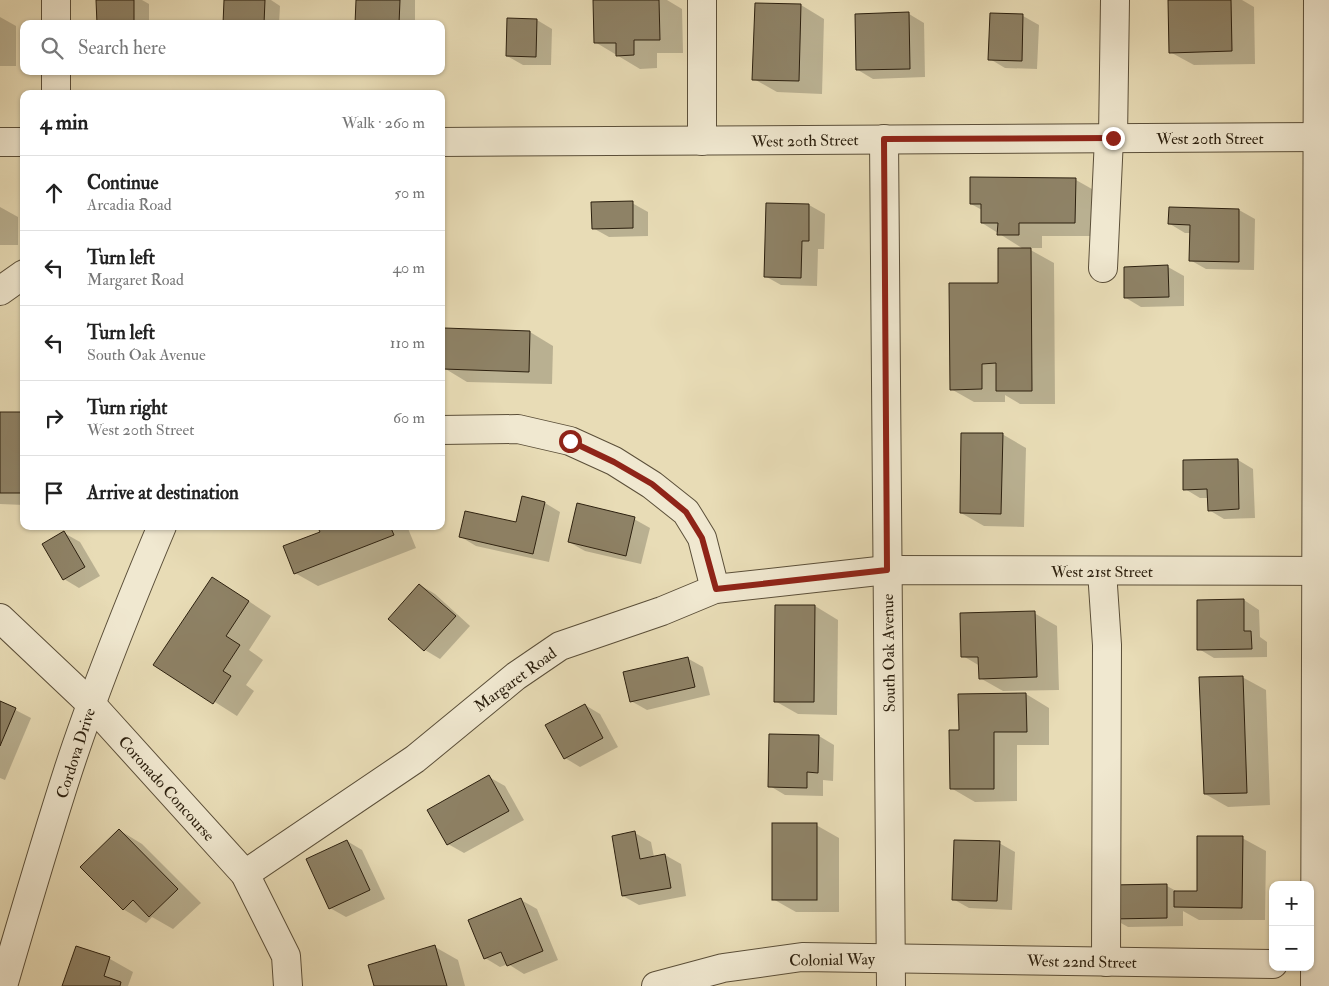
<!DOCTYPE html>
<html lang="en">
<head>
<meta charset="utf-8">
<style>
	body { margin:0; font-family:"IM FELL Double Pica",serif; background:#f2f2f2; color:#222 }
	.controls { position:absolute; right:15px; bottom:15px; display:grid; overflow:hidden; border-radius:10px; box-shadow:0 1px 4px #0004 }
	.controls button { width:45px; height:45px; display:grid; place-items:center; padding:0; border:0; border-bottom:1px solid #e0e0e0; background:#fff; color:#222; font:25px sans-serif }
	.stop { position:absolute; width:15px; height:15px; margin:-11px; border:4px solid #8f2418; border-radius:50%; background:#fff }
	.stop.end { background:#8f2418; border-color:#fff; box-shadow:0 1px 5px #0008 }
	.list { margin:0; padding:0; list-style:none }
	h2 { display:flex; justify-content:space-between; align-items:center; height:65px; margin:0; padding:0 20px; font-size:21px }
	h2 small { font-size:16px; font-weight:400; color:#767676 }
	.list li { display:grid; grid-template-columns:32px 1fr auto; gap:15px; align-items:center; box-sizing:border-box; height:75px; padding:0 20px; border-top:1px solid #e0e0e0 }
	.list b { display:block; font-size:19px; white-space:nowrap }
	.list p { margin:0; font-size:16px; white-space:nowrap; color:#767676 }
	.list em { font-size:16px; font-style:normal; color:#767676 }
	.icon { flex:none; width:28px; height:28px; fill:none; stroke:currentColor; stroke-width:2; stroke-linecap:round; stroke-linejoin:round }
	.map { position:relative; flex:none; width:1329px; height:986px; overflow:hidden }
	.search { position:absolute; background:#fff; box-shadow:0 1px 4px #0004; left:20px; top:20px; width:425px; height:55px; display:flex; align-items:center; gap:12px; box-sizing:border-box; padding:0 18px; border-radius:10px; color:#767676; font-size:19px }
	.panel { position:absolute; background:#fff; box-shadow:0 1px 4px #0004; left:20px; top:90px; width:425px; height:440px; border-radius:10px }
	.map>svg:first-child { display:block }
	.shadow { fill:#0003 }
	.building { fill:#8e8266; stroke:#2c200f }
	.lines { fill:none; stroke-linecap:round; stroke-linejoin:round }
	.minor-casing { stroke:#5b4f39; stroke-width:30 }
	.minor { stroke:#f0e8d0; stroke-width:28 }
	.route { stroke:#8f2418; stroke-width:6 }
	.labels { text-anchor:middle; stroke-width:4.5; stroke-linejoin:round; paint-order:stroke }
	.street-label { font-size:16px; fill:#2c200f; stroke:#f0e8d0 }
</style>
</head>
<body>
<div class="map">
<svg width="1329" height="986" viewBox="0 0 1329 986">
	<rect width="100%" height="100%" fill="#e8dcb6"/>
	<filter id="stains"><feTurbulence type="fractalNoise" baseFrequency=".004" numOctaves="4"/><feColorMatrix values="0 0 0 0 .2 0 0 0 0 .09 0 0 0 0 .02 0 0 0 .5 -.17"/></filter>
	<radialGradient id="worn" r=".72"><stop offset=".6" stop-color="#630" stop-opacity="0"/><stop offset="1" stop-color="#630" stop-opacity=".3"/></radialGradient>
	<!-- shadow -->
	<g class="shadow">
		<polygon points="98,0 142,0 149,4 149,24 98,24"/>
		<polygon points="225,0 271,0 280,6 279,24 224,24"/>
		<polygon points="357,0 415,0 415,24 356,24"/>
		<polygon points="595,0 667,0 682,9 683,53 657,53 657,68 640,69 595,42"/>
		<polygon points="1170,0 1242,0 1254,7 1255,64 1194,65 1170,52"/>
		<polygon points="756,4 801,5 824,19 822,94 777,92 754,79"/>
		<polygon points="909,14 924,23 925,77 873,79 858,70"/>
		<polygon points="992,14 1023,16 1039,25 1037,69 1005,68 990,59"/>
		<polygon points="0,17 16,26 16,66 0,66"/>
		<polygon points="537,20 552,29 551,65 523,65 507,56"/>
		<polygon points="1076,180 1099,193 1098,236 1042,236 1042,248 1027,248 1054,263 1055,404 1020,404 1005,395 1005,402 974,402 951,389 1000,284 1025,250 982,223 982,210 971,204"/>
		<polygon points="632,203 648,212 648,236 609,237 593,228"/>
		<polygon points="809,205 825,214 824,249 818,249 817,286 781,285 765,276"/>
		<polygon points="0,207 18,217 18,245 0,245"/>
		<polygon points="1170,208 1239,210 1255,219 1254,270 1206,269 1190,260 1191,233 1185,233 1170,224"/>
		<polygon points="1168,267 1184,276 1184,306 1141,307 1126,298"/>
		<polygon points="530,332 553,346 552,384 467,382 444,368"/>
		<polygon points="0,413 24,413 24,505 0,504"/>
		<polygon points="1002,434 1026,448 1024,527 984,526 961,513"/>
		<polygon points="1238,460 1253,469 1255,518 1224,519 1209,510 1208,498 1200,498 1185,489"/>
		<polygon points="545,503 560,512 549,562 476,546 461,537 517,523"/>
		<polygon points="634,519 650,528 641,564 585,551 569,542"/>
		<polygon points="319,526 407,526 416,548 318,586 295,573 321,533"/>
		<polygon points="64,533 80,542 100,576 79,588 64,579"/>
		<polygon points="420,585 435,594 470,626 440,659 425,650"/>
		<polygon points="235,592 271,616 249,650 263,660 246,685 254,691 237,716 155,664"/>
		<polygon points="1244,600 1259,610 1260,637 1267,642 1267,657 1214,658 1199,649"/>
		<polygon points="776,606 815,606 838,620 837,715 798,714 775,701"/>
		<polygon points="1034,613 1057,626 1059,690 1003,691 980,678 980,666 963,656"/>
		<polygon points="687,658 703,667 710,695 647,710 631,701"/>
		<polygon points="1242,677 1266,690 1270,805 1228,807 1205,794"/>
		<polygon points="1026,694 1049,708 1049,745 1017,745 1017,801 975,802 951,788 960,731"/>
		<polygon points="0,702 31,718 5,780 0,778"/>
		<polygon points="585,705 600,714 618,747 580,767 565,758"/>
		<polygon points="819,736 834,745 833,781 823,780 823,796 785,795 770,786"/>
		<polygon points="489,777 505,786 524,820 464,853 448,844"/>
		<polygon points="816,825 839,838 839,912 796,912 773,899"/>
		<polygon points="119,830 142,844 201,903 173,929 152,917 146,923 123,909"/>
		<polygon points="635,833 651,842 654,857 665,855 681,864 686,896 639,905 623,896"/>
		<polygon points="1242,838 1266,851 1265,920 1199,920 1183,911 1183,926 1128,927 1112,918 1167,886 1178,892 1198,892"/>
		<polygon points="347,841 362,850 385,899 346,917 330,908"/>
		<polygon points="999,843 1015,852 1012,910 969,908 953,899"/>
		<polygon points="521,900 537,909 558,960 524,974 508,964 500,967 485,958"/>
		<polygon points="77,947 110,959 133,972 128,986 63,986"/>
		<polygon points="435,947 458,960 465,986 375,986"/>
	</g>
	<!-- building -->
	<g class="building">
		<polygon points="96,0 134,0 134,24 97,24"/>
		<polygon points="224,0 265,0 264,24 223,24"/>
		<polygon points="356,0 400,0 399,24 355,24"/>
		<polygon points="593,0 659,0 660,40 634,40 634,55 616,56 616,43 594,43"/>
		<polygon points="1168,0 1231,0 1232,51 1169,53"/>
		<polygon points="755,3 801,4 799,81 752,80"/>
		<polygon points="909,12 910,69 856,70 855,14"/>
		<polygon points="990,13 1023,14 1022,61 988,60"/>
		<polygon points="507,18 537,19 536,57 506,56"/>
		<polygon points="970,177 1076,178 1075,223 1019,223 1019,235 997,235 998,223 981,223 981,204 970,204"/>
		<polygon points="633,201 633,228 592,229 591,202"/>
		<polygon points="766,203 809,204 809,241 802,241 801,278 764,277"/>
		<polygon points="1169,207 1239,209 1239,262 1189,261 1190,225 1168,224"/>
		<polygon points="998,248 1031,248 1032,391 996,391 996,363 982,364 982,389 950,390 949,283 998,283"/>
		<polygon points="1168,265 1169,297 1124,298 1124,267"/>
		<polygon points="444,328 530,331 529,372 443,369"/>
		<rect x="0" y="412" width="24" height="81"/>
		<polygon points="961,433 1003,433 1001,514 960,513"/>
		<polygon points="1238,459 1239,509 1208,511 1207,489 1183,490 1183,460"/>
		<polygon points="522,496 545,502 533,554 459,537 465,511 516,522"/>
		<polygon points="577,503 635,517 626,556 568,542"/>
		<polygon points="317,526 390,526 394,535 294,574 283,546 320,532"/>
		<polygon points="64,531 85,567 63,580 42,544"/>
		<polygon points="212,577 249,601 226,636 240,645 223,671 231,676 213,704 153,665"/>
		<polygon points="419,584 456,616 424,651 388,619"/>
		<polygon points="1244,599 1244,631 1251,631 1252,649 1197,650 1197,600"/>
		<polygon points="775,605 815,605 814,702 774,702"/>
		<polygon points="1035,611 1037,677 979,679 978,657 961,657 960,613"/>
		<polygon points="688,657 695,687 630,702 623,672"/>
		<polygon points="1243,676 1247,793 1204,794 1199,677"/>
		<polygon points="1026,693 1027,732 994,732 994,789 950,789 949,730 959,730 958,694"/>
		<polygon points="0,701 16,708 0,746"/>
		<polygon points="585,704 603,738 564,759 545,725"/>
		<polygon points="769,734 819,735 818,773 807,772 807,788 768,787"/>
		<polygon points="489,775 509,811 447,845 427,810"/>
		<rect x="772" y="823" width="45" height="77"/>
		<polygon points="119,829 178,889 149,917 133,900 123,910 80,867"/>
		<polygon points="635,831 640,859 665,854 671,888 622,896 612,836"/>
		<polygon points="1197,836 1243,836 1242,908 1174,907 1174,891 1197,891"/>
		<polygon points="347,840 370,890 329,909 306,859"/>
		<polygon points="954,840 1000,841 997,901 952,900"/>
		<polygon points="1167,884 1167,918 1111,919 1111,885"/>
		<polygon points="521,898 543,951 507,966 501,952 484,959 468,920"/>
		<polygon points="435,945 447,986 374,986 368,965"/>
		<polygon points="76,946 110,957 104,976 121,982 120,986 62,986"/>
	</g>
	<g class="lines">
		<!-- minor casing -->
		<g class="minor-casing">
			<g id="minor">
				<polyline points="56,0 56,24"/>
				<polyline points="702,0 702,141"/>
				<polyline points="56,71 56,94"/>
				<polyline points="1113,138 1115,0"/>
				<polyline points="884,139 891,986"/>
				<polyline points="0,142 24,142"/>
				<polyline points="441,142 1329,137"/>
				<polyline points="1103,268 1109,138"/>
				<polyline points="0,291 24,274"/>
				<polyline points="441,430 518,429 570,441 614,461 652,485 686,512 702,538 715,589"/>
				<polyline points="1102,571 1107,645 1106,962"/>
				<polyline points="0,618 91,704 245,874 286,956 288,986"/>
				<polyline points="245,874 415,759 516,676 560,646 662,611 715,589 887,570 1329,571"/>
				<path d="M 3,986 C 24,914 45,842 68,771 C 95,688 128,607 162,526"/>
				<polyline points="656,986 723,968 802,957 1273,964"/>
				<polyline points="1315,986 1318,0"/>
			</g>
		</g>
		<!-- minor -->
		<use href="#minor" class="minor"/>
	</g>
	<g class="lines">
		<!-- route -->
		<polyline class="route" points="570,441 614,462 652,484 686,512 702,538 716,589 887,570 884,139 1113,138"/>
	</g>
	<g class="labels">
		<!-- street labels -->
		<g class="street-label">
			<text x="1210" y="144">West 20th Street</text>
			<text transform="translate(805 140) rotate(-1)" y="6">West 20th Street</text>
			<text x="1102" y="577">West 21st Street</text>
			<text transform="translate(888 653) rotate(-91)" y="6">South Oak Avenue</text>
			<text transform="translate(515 679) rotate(-36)" y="6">Margaret Road</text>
			<text transform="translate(75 753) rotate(-72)" y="6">Cordova Drive</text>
			<text transform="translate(167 788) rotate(48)" y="6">Coronado Concourse</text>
			<text transform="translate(832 959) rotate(-1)" y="6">Colonial Way</text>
			<text transform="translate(1082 961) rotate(1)" y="6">West 22nd Street</text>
		</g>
	</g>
	<rect width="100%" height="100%" filter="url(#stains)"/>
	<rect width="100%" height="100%" fill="url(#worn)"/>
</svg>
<div class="controls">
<button>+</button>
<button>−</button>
</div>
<div class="stop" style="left:570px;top:441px"></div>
<div class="stop end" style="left:1113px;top:138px"></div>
<div class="search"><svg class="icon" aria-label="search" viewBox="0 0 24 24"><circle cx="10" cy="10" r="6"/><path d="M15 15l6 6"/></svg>Search here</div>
<section class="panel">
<h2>4 min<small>Walk · 260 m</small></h2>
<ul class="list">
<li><svg class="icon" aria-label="ahead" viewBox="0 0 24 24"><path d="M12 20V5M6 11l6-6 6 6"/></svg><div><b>Continue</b><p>Arcadia Road</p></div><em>50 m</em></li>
<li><svg class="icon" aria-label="left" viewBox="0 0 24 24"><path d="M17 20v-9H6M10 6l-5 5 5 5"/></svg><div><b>Turn left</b><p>Margaret Road</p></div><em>40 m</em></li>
<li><svg class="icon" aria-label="left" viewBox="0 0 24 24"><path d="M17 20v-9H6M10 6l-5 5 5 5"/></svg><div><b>Turn left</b><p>South Oak Avenue</p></div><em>110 m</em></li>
<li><svg class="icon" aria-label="right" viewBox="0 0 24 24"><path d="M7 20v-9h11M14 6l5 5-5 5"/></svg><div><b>Turn right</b><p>West 20th Street</p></div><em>60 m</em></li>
<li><svg class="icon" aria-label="arrive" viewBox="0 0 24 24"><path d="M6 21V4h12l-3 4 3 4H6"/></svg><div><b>Arrive at destination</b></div></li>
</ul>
</section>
</div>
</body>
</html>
